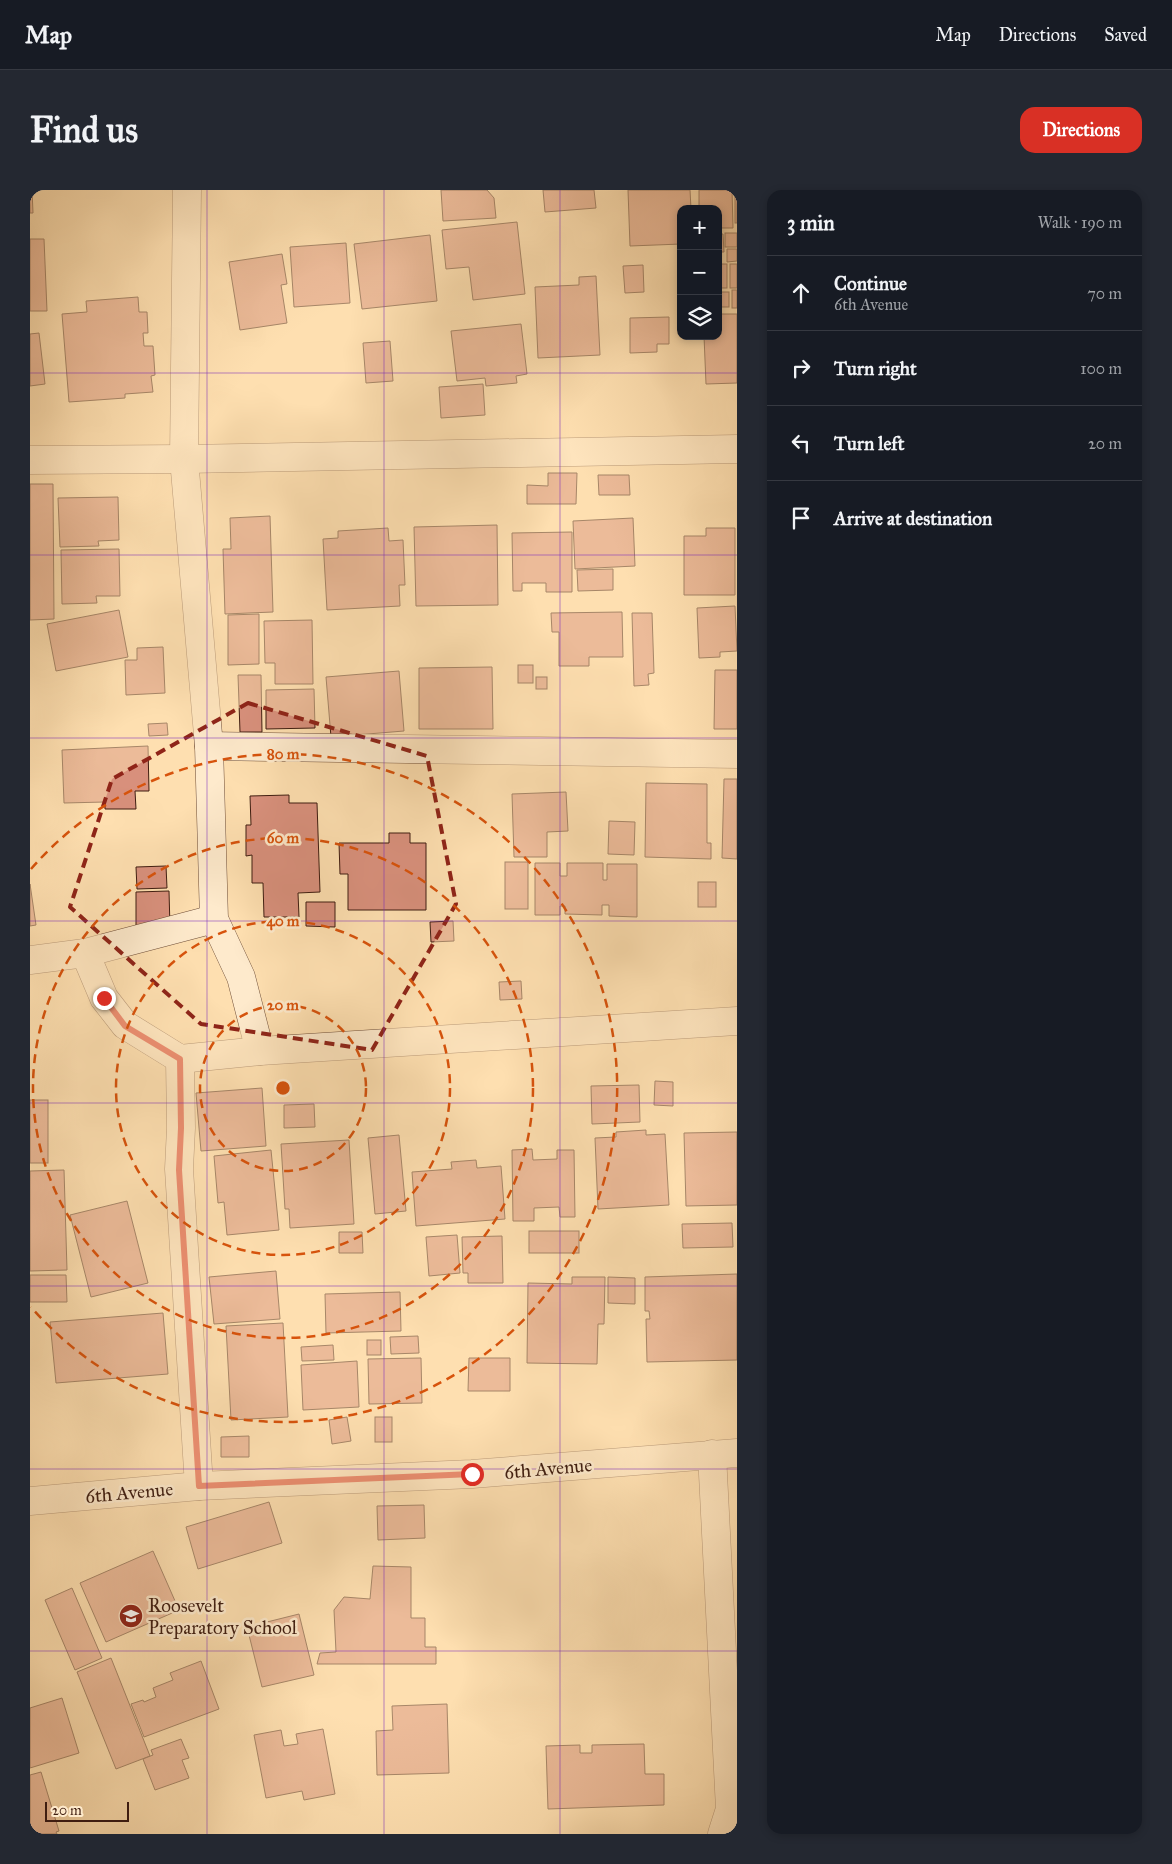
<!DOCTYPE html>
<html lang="en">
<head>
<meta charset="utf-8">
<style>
	body { margin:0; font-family:"IM FELL Great Primer",serif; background:#242831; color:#f1f3f6 }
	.controls { position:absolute; right:15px; top:15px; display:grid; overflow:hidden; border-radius:10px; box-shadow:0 2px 8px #0003 }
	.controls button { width:45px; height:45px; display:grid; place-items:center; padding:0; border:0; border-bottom:1px solid #363941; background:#171b24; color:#f1f3f6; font:25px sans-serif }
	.scale { position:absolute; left:15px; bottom:12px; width:84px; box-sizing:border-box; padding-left:5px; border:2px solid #3f1d10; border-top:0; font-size:14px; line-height:18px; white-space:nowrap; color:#3f1d10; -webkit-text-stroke:4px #feeacc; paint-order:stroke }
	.stop { position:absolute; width:15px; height:15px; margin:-11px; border:4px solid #d93025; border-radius:50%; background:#fff }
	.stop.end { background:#d93025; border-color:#fff; box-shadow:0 1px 5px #0008 }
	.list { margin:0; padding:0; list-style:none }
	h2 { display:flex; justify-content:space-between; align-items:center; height:65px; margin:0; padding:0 20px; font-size:21px }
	h2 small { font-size:16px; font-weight:400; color:#9ea1a6 }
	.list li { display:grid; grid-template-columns:32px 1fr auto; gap:15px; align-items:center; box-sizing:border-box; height:75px; padding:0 20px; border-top:1px solid #363941 }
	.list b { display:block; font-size:19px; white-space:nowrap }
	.list p { margin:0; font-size:16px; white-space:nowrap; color:#9ea1a6 }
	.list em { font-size:16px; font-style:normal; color:#9ea1a6 }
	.icon { flex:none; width:28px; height:28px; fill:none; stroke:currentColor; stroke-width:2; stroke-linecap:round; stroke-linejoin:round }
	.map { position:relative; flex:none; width:707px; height:1644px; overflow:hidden; border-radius:15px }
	header { display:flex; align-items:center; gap:30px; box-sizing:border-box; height:70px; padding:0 25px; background:#171b24; border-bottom:1px solid #363941 }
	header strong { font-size:24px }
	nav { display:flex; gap:28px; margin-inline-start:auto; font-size:18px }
	.intro { display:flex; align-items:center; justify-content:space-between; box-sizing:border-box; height:120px; padding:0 30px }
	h1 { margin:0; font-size:35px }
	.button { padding:12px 22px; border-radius:15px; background:#d93025; color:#fff; font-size:18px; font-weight:700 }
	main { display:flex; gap:30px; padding:0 30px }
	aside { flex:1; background:#171b24; border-radius:15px; box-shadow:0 2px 8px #0003 }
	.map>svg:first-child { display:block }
	.building { fill:#d8907c; stroke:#3f1d10 }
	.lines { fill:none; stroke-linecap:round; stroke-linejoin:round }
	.minor-casing { stroke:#6f4e38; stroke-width:29 }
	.minor { stroke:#feeacc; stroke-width:28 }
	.route { stroke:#d93025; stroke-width:6 }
	.marked { fill:none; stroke:#8f2418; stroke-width:4; stroke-dasharray:10 6; stroke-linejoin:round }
	.grid { fill:none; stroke:#7b2cbf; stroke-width:1; stroke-opacity:0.55 }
	.ring { fill:none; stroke:#d7530c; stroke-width:2.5; stroke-dasharray:9 6 }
	.labels { text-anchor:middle; stroke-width:5; stroke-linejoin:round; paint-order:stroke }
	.street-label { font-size:19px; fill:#3f1d10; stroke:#feeacc }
	.poi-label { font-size:19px; fill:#3f1d10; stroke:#feeacc; text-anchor:start }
	.centre { fill:#d7530c; stroke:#feeacc; stroke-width:2.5 }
	.ring-label { font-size:15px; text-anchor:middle; font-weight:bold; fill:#d7530c; stroke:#feeacc; stroke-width:5; stroke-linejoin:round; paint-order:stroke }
</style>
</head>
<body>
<header>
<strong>Map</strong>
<nav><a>Map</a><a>Directions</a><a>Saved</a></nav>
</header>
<div class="intro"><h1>Find us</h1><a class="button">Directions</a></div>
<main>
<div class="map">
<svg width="707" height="1644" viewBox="0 0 707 1644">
	<rect width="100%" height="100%" fill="#fedfb0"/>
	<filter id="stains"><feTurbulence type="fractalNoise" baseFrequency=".004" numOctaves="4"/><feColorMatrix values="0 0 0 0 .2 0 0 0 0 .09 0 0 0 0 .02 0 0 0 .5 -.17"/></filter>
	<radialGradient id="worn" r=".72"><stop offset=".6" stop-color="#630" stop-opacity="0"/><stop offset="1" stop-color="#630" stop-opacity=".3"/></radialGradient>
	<!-- building -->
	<g class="building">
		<polygon points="0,0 2,0 3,23 0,23"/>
		<polygon points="411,0 457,0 464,8 466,28 413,31"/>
		<polygon points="513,0 564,0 566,18 515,22"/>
		<polygon points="598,0 660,0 661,19 651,19 651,54 600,56"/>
		<polygon points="669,0 702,0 703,38 688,38 688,19 669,19"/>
		<rect x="705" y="0" width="2" height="33"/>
		<polygon points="487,32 495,104 443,110 439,77 416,79 412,40"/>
		<rect x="695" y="43" width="12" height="14"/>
		<polygon points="688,44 693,44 694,62 688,62"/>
		<polygon points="400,45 407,111 332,119 324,54"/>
		<polygon points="0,49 14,49 17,121 0,121"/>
		<polygon points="316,53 320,113 264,117 260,57"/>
		<polygon points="697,59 707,59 707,71 697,72"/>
		<polygon points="252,64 257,94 251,95 257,133 210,140 199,72"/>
		<rect x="688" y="74" width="9" height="24"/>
		<rect x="700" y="74" width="7" height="24"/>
		<polygon points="613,75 614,102 595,103 593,76"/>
		<polygon points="566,86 570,165 508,168 505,97 549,95 549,87"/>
		<rect x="702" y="100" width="5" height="18"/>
		<rect x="688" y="102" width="11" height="15"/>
		<polygon points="108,107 109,122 117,122 118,143 113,143 114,156 123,156 125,185 121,186 123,202 95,204 95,208 39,212 32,124 57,122 56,111"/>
		<polygon points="688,124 707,124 707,193 676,194 674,146 688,146"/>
		<polygon points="639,127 639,154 627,154 627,162 600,163 600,128"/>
		<polygon points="491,134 497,184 486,186 487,193 456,196 455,188 427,191 421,141"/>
		<polygon points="9,143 15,194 0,196 0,144"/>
		<polygon points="360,151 363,191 336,193 333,153"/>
		<polygon points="453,194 455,225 411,228 409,197"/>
		<polygon points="518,283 547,283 546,314 497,314 497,295 518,296"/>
		<polygon points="568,285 599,285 600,305 569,305"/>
		<polygon points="0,294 23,294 24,429 0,430"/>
		<polygon points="88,307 89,350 68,351 69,356 30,357 28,308"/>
		<polygon points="240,326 243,422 195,424 193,359 201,359 200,328"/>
		<polygon points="603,328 605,376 545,379 543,331"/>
		<polygon points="467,335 468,415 386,416 384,337"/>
		<polygon points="358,338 359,351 373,350 375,395 369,395 370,416 297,420 293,349 308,348 308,341"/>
		<polygon points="676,338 705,338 705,405 654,405 654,346 676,346"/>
		<polygon points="542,342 542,402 516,402 516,393 492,393 492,401 483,401 482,343"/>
		<polygon points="89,359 90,406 66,406 67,413 32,414 31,360"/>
		<polygon points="583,379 583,400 548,401 547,380"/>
		<polygon points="705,416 707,461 690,462 690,467 669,468 667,418"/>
		<polygon points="89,420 98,467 26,481 17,434"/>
		<polygon points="592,422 593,467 559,467 559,476 529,476 529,442 522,442 521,423"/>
		<polygon points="602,423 622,423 624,483 618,484 619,495 604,496"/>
		<polygon points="229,424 229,474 198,475 198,425"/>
		<polygon points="282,430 283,494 245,494 245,473 235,473 234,431"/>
		<polygon points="133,457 135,503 96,505 95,470 107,470 107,458"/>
		<rect x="488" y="475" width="15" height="18"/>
		<polygon points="462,477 463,539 389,539 389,478"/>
		<polygon points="685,480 707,480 707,539 684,539"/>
		<polygon points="369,481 374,541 301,547 296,487"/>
		<polygon points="208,485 231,485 232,542 210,542"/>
		<rect x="506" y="487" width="11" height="12"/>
		<polygon points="284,499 285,538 236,539 236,500"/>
		<polygon points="137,533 138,545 119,546 118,534"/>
		<polygon points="118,556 119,601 105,601 106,619 75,619 75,612 34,613 32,560"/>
		<polygon points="694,589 707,589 707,669 692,668"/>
		<polygon points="616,593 677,594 677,653 681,653 681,669 615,667"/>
		<polygon points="536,602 538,641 517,642 517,667 484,667 482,604"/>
		<polygon points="259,605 259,613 287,613 290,702 268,703 269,727 234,727 233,693 222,693 222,665 216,666 216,635 221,635 220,606"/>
		<polygon points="579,631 605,632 604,665 578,664"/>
		<polygon points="359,643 380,643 380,653 396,653 396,720 318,720 318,684 310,684 309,653 359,653"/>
		<rect x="475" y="672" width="23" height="47"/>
		<polygon points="505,673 530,673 530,686 537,686 537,673 573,673 573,690 577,690 577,674 607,674 607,727 579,726 579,715 572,715 572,725 535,724 535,716 530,716 530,725 505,725"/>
		<polygon points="136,676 137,698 107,699 106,677"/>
		<rect x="668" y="692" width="18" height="25"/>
		<polygon points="0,694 6,735 0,736"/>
		<polygon points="139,701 140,738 106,739 106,702"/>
		<polygon points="276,712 305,712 305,737 276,736"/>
		<polygon points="423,731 424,751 401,752 400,732"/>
		<polygon points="491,791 492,809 470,810 469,792"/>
		<polygon points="625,891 643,892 643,916 624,915"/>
		<polygon points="609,895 610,932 562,934 561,896"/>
		<polygon points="232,898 236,956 171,961 166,903"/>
		<rect x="0" y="910" width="18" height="63"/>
		<polygon points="284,914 285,937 254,938 254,915"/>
		<polygon points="616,940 616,945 635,944 639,1015 568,1019 565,948 586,947 586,942"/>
		<polygon points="707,942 707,1015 656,1016 654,943"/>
		<polygon points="369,945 376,1021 345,1024 338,948"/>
		<polygon points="319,950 324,1034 260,1038 259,1019 255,1019 251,954"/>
		<polygon points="502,959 503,970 527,969 527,960 544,960 545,1027 530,1027 529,1017 504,1018 504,1031 483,1031 482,960"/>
		<polygon points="241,960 249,1040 197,1045 194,1012 188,1013 184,966"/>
		<polygon points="446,970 447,978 471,976 475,1029 386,1036 382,982 422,979 421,972"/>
		<polygon points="34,980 37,1080 0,1081 0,981"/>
		<polygon points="97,1011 118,1093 61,1107 40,1025"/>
		<polygon points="702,1033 703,1057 653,1058 652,1034"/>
		<rect x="499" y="1041" width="50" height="22"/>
		<polygon points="309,1042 332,1042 333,1063 309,1063"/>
		<polygon points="427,1045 430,1083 399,1086 396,1047"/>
		<polygon points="472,1046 473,1093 438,1093 438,1083 433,1083 432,1047"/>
		<polygon points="246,1081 250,1129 184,1134 179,1087"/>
		<polygon points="707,1084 707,1170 617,1172 616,1129 620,1129 619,1121 615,1121 615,1087"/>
		<polygon points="0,1085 36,1085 37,1112 0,1112"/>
		<polygon points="542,1087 575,1087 574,1134 568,1134 567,1174 497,1173 498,1093 542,1094"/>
		<polygon points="578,1087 605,1088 605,1114 578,1113"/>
		<polygon points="370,1102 371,1141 296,1143 295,1104"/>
		<polygon points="133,1123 138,1184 26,1193 20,1132"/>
		<polygon points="253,1133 258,1227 201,1230 196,1136"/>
		<polygon points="388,1146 389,1163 361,1164 360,1147"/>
		<rect x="337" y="1150" width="14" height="15"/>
		<polygon points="303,1155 304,1170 272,1171 271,1157"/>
		<polygon points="391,1168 392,1213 339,1214 338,1169"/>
		<polygon points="439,1168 480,1168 480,1201 438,1201"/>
		<polygon points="327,1171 329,1217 273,1220 271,1175"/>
		<polygon points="317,1227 321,1251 302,1254 299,1230"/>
		<rect x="345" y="1227" width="17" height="25"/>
		<polygon points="219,1246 219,1267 191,1267 191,1247"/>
		<polygon points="239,1312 252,1353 168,1379 156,1337"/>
		<polygon points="394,1315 395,1348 348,1350 347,1316"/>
		<polygon points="123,1361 149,1420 76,1452 50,1393"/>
		<polygon points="343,1376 381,1377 381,1428 395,1428 395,1457 406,1457 406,1474 287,1474 290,1463 306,1462 304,1420 314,1407 340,1409"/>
		<polygon points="42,1398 72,1468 45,1480 15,1410"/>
		<polygon points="269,1424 284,1485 232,1497 217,1437"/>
		<polygon points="81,1468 120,1566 86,1579 47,1482"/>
		<polygon points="171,1471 189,1519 114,1547 101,1514 113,1510 114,1512 126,1507 123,1498 143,1490 140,1483"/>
		<polygon points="32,1508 49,1563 0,1578 0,1518"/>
		<polygon points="417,1514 419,1583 347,1585 346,1541 363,1540 362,1516"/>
		<polygon points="293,1539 305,1604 274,1610 272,1601 236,1608 224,1545 251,1540 254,1556 268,1554 266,1544"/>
		<polygon points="151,1549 159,1568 152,1570 159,1588 125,1600 113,1569 123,1565 121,1560"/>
		<polygon points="614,1554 615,1584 634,1584 634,1615 518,1619 516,1556 550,1555 550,1563 562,1563 562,1555"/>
		<polygon points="11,1582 29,1641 26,1642 27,1644 0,1644 0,1585"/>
	</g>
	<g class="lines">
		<!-- minor casing -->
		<g class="minor-casing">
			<g id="minor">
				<polyline points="157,0 154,269 179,556 184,729 211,787 230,861"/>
				<polyline points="0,270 154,269 707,259"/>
				<polyline points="179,556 707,564"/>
				<polyline points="55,763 74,808 95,835 150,869 230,861 707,831"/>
				<polyline points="0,770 55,763 184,729"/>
				<polyline points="150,869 151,938 149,979 169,1296"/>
				<polyline points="682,1264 700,1619 692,1644"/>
				<polyline points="0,1311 169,1296 442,1284 707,1263"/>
			</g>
		</g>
		<!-- minor -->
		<use href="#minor" class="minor"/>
	</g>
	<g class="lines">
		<!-- route -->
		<polyline class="route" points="74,808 95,836 150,869 151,938 149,980 169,1296 442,1284"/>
	</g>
	<!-- marked area -->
	<path d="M0 0H707V1644H0ZM 218,513 L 397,566 L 426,714 L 342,860 L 171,834 L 40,717 L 82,589 Z" fill="#fedfb0" fill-opacity=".55" fill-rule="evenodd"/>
	<path class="marked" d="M 218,513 L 397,566 L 426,714 L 342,860 L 171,834 L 40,717 L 82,589 Z"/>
	<!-- grid -->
	<path class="grid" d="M 177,0 L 177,1644M 354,0 L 354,1644M 530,0 L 530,1644M 0,183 L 707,183M 0,365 L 707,365M 0,548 L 707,548M 0,731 L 707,731M 0,913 L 707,913M 0,1096 L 707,1096M 0,1279 L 707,1279M 0,1461 L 707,1461"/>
	<!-- distance rings -->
	<g class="ring">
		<circle cx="253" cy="898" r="83"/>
		<circle cx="253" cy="898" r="167"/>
		<circle cx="253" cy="898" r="250"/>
		<path d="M1 679A334 334 0 1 1 1 1117"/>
	</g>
	<!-- icons -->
	<defs>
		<g id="school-disc" transform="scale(1.25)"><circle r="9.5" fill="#8f2418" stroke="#feeacc"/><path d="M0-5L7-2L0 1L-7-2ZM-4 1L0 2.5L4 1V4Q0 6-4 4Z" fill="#fff"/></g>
	</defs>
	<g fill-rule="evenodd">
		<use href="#school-disc" x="101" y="1426"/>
	</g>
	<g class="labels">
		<!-- street labels -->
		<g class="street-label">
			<text transform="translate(518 1278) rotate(-5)" y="7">6th Avenue</text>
			<text transform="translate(99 1302) rotate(-5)" y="7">6th Avenue</text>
		</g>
		<!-- poi labels -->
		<g class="poi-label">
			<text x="118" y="1422">Roosevelt<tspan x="118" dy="22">Preparatory School</tspan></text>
		</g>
	</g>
	<circle cx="253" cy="898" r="8" class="centre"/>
	<g class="ring-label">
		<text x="253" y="569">80 m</text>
		<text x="253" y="653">60 m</text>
		<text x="253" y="736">40 m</text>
		<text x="253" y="820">20 m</text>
	</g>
	<rect width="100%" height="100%" filter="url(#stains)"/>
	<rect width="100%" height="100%" fill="url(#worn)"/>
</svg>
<div class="controls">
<button>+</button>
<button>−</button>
<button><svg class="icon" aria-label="layers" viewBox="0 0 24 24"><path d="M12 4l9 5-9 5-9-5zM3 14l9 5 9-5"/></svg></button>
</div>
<div class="scale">20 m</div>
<div class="stop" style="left:442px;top:1284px"></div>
<div class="stop end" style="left:74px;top:808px"></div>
</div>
<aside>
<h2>3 min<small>Walk · 190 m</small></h2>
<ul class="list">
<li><svg class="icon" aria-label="ahead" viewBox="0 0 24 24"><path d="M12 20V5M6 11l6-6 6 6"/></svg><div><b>Continue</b><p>6th Avenue</p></div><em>70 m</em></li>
<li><svg class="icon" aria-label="right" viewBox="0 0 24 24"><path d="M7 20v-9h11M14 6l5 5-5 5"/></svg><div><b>Turn right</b></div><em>100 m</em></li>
<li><svg class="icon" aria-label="left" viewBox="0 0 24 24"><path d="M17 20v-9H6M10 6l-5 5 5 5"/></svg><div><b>Turn left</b></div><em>20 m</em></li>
<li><svg class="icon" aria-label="arrive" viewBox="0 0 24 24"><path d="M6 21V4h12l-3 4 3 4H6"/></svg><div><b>Arrive at destination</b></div></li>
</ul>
</aside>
</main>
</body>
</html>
